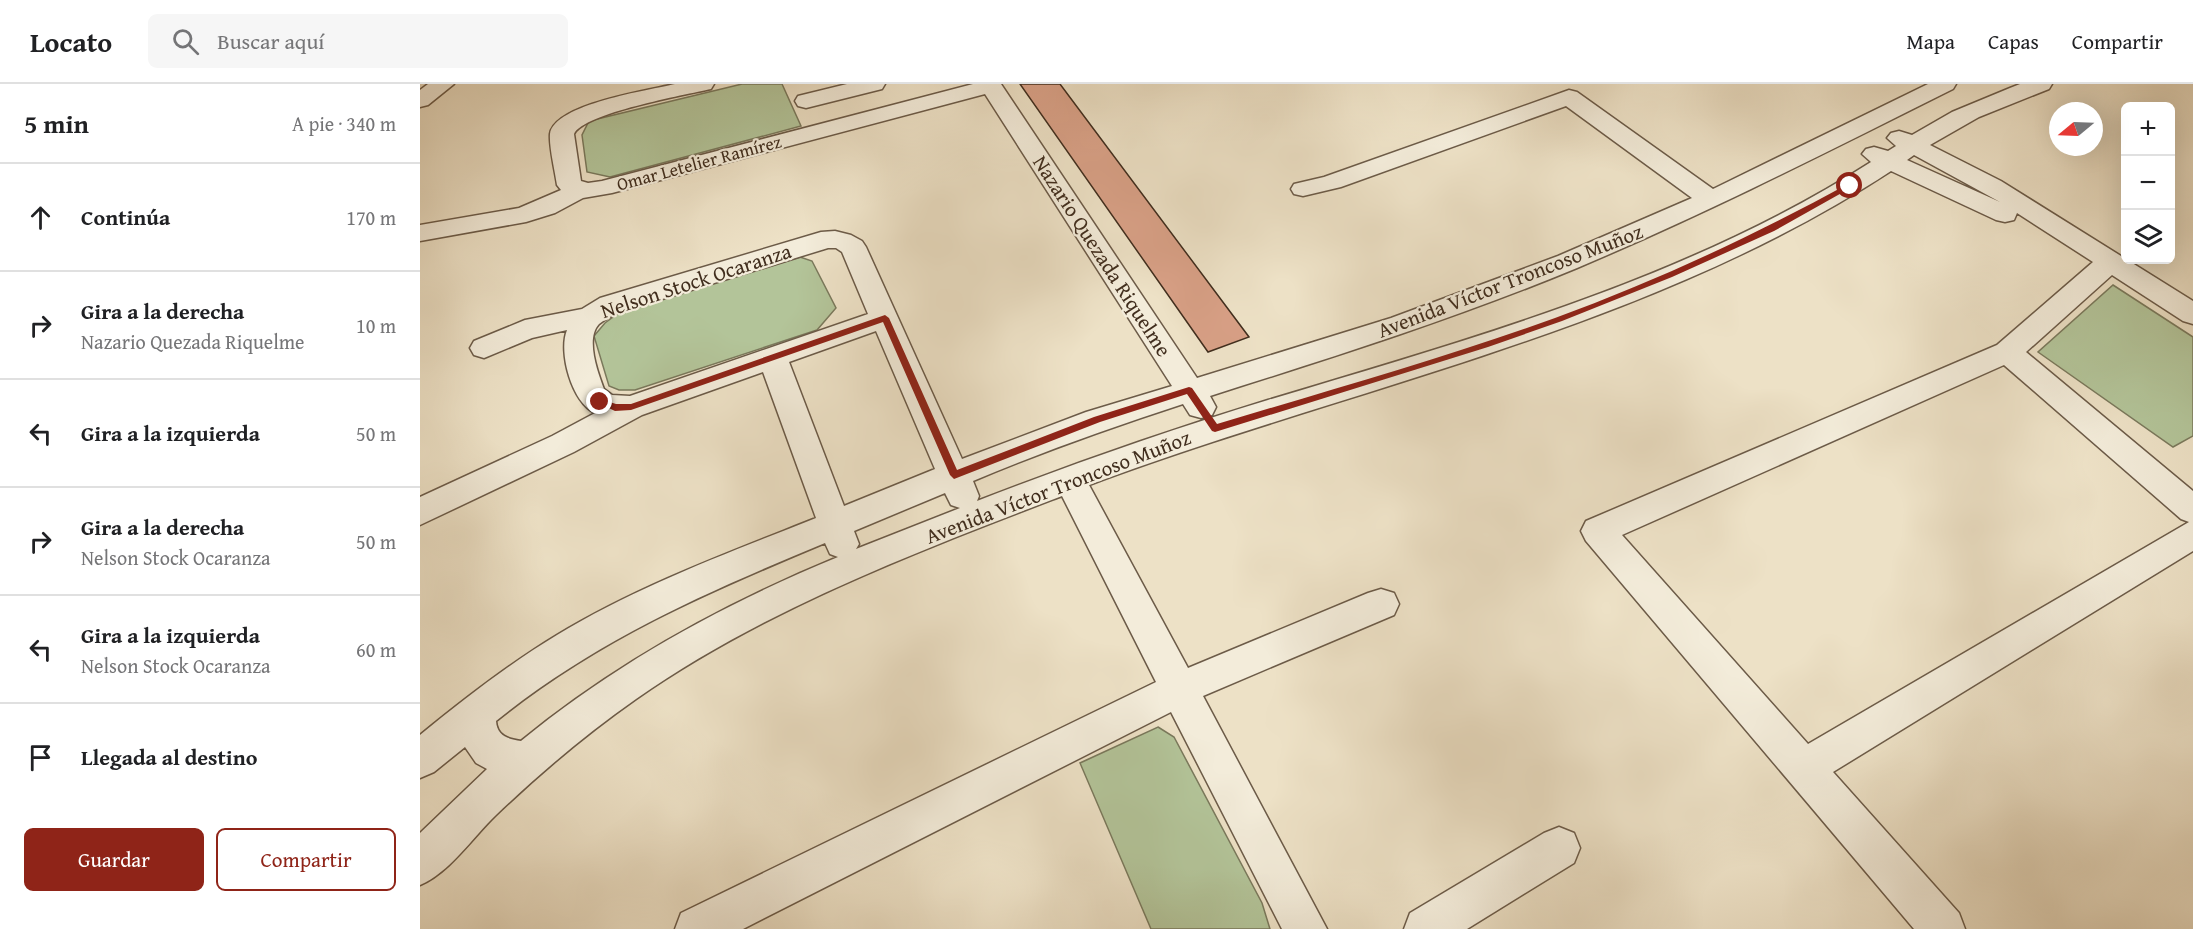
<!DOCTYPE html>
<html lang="es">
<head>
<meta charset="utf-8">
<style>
	body { margin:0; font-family:"Gentium Book Plus",serif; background:#f6f6f6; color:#202124 }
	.controls { position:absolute; right:18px; top:18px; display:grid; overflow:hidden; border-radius:9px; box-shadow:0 6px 24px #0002 }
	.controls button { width:54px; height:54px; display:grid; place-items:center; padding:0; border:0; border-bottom:2px solid #e0e0e0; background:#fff; color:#202124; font:30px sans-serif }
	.compass { position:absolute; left:1629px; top:18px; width:54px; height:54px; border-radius:50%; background:#fff; box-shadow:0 6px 24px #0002; rotate:251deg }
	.stop { position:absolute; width:18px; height:18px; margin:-14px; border:4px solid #8f2418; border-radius:50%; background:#fff }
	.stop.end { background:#8f2418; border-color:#fff; box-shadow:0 2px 6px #0008 }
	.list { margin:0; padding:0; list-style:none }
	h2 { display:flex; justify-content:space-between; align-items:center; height:78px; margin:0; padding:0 24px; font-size:26px }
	h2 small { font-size:20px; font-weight:400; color:#757577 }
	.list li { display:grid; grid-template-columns:39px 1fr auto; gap:18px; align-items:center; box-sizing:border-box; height:108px; padding:0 24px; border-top:2px solid #e0e0e0 }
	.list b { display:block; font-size:22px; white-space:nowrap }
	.list p { margin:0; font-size:20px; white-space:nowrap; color:#757577 }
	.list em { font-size:20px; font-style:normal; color:#757577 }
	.actions { display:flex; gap:12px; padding:18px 24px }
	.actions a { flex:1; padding:14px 0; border:2px solid #8f2418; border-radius:9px; text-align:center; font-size:21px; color:#8f2418 }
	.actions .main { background:#8f2418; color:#fff }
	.icon { flex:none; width:33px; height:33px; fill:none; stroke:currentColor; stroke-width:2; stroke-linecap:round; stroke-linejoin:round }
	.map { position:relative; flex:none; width:1773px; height:845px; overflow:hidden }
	header { display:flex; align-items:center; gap:36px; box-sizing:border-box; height:84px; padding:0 30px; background:#fff; border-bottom:2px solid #e0e0e0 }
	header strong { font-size:28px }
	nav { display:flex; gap:33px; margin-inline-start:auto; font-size:21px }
	.search { width:420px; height:54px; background:#f6f6f6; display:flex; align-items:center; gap:15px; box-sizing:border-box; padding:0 21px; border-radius:9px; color:#757577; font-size:22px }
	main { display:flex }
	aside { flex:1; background:#fff }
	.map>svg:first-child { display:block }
	.green { fill:#b3c499; stroke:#7a795c; stroke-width:1.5 }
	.building { fill:#d8a086; stroke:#412e1e; stroke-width:1.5 }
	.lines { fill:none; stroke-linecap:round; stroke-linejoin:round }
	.minor-casing { stroke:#6c5b48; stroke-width:3 }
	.minor { fill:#f3ecda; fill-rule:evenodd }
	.route { fill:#8f2418 }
	.labels { text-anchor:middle; stroke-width:4.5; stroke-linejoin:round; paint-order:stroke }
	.far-street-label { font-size:18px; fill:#412e1e; stroke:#f3ecda }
	.street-label { font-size:21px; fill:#412e1e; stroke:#f3ecda }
</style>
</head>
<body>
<header>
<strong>Locato</strong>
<div class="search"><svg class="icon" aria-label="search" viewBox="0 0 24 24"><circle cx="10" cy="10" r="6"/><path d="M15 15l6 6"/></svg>Buscar aquí</div>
<nav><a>Mapa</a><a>Capas</a><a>Compartir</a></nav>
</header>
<main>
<aside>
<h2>5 min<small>A pie · 340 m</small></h2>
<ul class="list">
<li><svg class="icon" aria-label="ahead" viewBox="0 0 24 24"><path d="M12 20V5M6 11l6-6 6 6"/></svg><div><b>Continúa</b></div><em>170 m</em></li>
<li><svg class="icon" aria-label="right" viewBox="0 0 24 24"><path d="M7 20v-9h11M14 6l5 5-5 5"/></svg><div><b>Gira a la derecha</b><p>Nazario Quezada Riquelme</p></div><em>10 m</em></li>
<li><svg class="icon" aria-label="left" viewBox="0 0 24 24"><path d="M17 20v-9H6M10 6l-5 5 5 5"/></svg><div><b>Gira a la izquierda</b></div><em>50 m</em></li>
<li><svg class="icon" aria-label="right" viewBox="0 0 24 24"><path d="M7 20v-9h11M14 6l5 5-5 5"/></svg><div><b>Gira a la derecha</b><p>Nelson Stock Ocaranza</p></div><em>50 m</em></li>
<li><svg class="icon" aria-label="left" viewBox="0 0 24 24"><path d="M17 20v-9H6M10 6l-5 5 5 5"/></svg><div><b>Gira a la izquierda</b><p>Nelson Stock Ocaranza</p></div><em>60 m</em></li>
<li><svg class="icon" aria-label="arrive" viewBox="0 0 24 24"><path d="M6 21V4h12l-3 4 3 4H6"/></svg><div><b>Llegada al destino</b></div></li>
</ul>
<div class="actions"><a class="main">Guardar</a><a>Compartir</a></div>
</aside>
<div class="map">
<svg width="1773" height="845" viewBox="0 0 1773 845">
	<rect width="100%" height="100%" fill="#ede1c6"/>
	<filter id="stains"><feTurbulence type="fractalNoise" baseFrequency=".00333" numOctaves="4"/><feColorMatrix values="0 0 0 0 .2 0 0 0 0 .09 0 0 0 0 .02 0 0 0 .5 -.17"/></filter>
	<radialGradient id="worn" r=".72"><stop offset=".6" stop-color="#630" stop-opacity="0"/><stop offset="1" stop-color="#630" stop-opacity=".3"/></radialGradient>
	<!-- green -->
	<g class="green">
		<polygon points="322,0 362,0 381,42 190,93 167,88 162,51 169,37"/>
		<polygon points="380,173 392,177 416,224 397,246 215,306 199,306 189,302 174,252 185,239 200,228"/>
		<polygon points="1693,201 1773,253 1773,352 1753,363 1618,268"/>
		<polygon points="738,643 754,653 842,819 850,845 731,845 660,679"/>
	</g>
	<!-- building -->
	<polygon class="building" points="600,0 640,0 829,253 788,268"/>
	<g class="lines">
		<!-- minor casing -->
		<g class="minor-casing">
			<g id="minor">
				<polygon points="8,0 34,0 8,21 0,23 0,6"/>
				<path d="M 255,0 L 294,0 L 291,5 C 265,11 164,29 154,50 L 161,97 L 168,99 L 182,97 L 553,0 L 581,0 L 777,294 L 971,234 L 1138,172 L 1272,114 L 1146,22 L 921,103 L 883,112 L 874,110 L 871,105 L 874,100 L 904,93 L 1149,6 L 1157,8 L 1293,105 L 1508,0 L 1536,0 L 1533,5 C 1409,67 1285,130 1157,184 C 1037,234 913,273 790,312 L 796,323 L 792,331 L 781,334 L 770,331 L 763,320 C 692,343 622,368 553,397 L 559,412 L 557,417 C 652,380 750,346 848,316 C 1054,254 1268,195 1451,78 L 1442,70 L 1446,65 L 1454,63 L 1468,67 L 1476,62 L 1467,54 L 1471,49 L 1479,47 L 1492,51 L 1532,28 L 1590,4 L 1600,0 L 1632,0 L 1629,5 L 1559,33 L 1510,61 L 1581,97 L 1773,217 L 1773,240 L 1763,237 L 1692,191 L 1606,268 L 1773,407 L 1773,467 L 1413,688 L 1539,829 L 1545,845 L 1494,845 L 1166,457 L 1161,447 L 1166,437 L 1577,261 L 1673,178 L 1597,129 L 1594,136 L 1585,138 L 1576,136 L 1471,87 C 1228,246 937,301 669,401 L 768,584 L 948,509 L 961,505 L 974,509 L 979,520 L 974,531 L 783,612 L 907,845 L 862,845 L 751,628 L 323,845 L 255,845 L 261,829 L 736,598 L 642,412 C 496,468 345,525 216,615 C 166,650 120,689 76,731 C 53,753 29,789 0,801 L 0,749 L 67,685 L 56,679 L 45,663 L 14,688 L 0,694 L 0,651 C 44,615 89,580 137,551 C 218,502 308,469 396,434 L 343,288 L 222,331 L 154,368 L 0,441 L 0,413 L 132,352 L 175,329 C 152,319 138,268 147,246 L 112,254 L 64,274 L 54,271 L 50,264 L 54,257 L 105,236 L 162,225 L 180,214 L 401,148 L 415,147 L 431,151 L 442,157 L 446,163 L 542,375 L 666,328 L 752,302 L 565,10 L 192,109 L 163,114 L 135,129 L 106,138 L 0,157 L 0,141 L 99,124 L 141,106 L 137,101 C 135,87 129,63 130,50 C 134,20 230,6 255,0 ZM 1494,71 L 1580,118 L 1487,76 ZM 408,164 L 416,164 L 422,168 L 448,230 L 210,312 L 192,311 L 184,305 C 178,289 165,255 179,240 C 185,235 193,231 200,228 ZM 456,247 L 515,385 L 424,422 L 369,278 ZM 1584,281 L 1761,435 L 1769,438 L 1388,660 L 1202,451 ZM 525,409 L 531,421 L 540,424 L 436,465 L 439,460 L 434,447 ZM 405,459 L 410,470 L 418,473 C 304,520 197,578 101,657 C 88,655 77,652 76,637 C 178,555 285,509 405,459 Z"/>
				<polygon points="427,0 465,0 462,5 386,24 378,22 375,17 378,12"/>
				<polygon points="1139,743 1154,749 1160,764 1154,779 1047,845 984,845 990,829 1124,749"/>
			</g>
		</g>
		<!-- minor -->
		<use href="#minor" class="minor"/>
	</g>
	<!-- route -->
	<path class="route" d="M 1428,100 L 1434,102 L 1354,147 L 1252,193 L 1142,237 L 1068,263 L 795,348 L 792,347 L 767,310 L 680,338 L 534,395 L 530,391 L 463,238 L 211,326 L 195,327 L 176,318 L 180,315 L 196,320 L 211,320 L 465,231 L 469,234 L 537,386 L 674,333 L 769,303 L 772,304 L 797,340 C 910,306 1024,274 1135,234 C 1236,197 1333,152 1428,100 Z"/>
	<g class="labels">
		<!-- far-street labels -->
		<g class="far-street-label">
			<text transform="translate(279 79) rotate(-15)" y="6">Omar Letelier Ramírez</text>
		</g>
		<!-- street labels -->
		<g class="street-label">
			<text transform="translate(682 172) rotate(57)" y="7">Nazario Quezada Riquelme</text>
			<text transform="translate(276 197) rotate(-18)" y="7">Nelson Stock Ocaranza</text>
			<text transform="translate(1090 197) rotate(-21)" y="7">Avenida Víctor Troncoso Muñoz</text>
			<text transform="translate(638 403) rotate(-21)" y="7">Avenida Víctor Troncoso Muñoz</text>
		</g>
	</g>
	<rect width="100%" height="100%" filter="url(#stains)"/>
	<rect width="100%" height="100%" fill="url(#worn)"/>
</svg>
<div class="controls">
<button>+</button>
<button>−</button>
<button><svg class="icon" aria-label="layers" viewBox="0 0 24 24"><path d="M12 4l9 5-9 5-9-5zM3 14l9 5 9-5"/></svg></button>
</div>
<svg class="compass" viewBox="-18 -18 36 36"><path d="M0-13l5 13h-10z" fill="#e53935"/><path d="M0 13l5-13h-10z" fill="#757577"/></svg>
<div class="stop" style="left:1430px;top:102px"></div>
<div class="stop end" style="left:180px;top:318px"></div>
</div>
</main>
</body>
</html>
